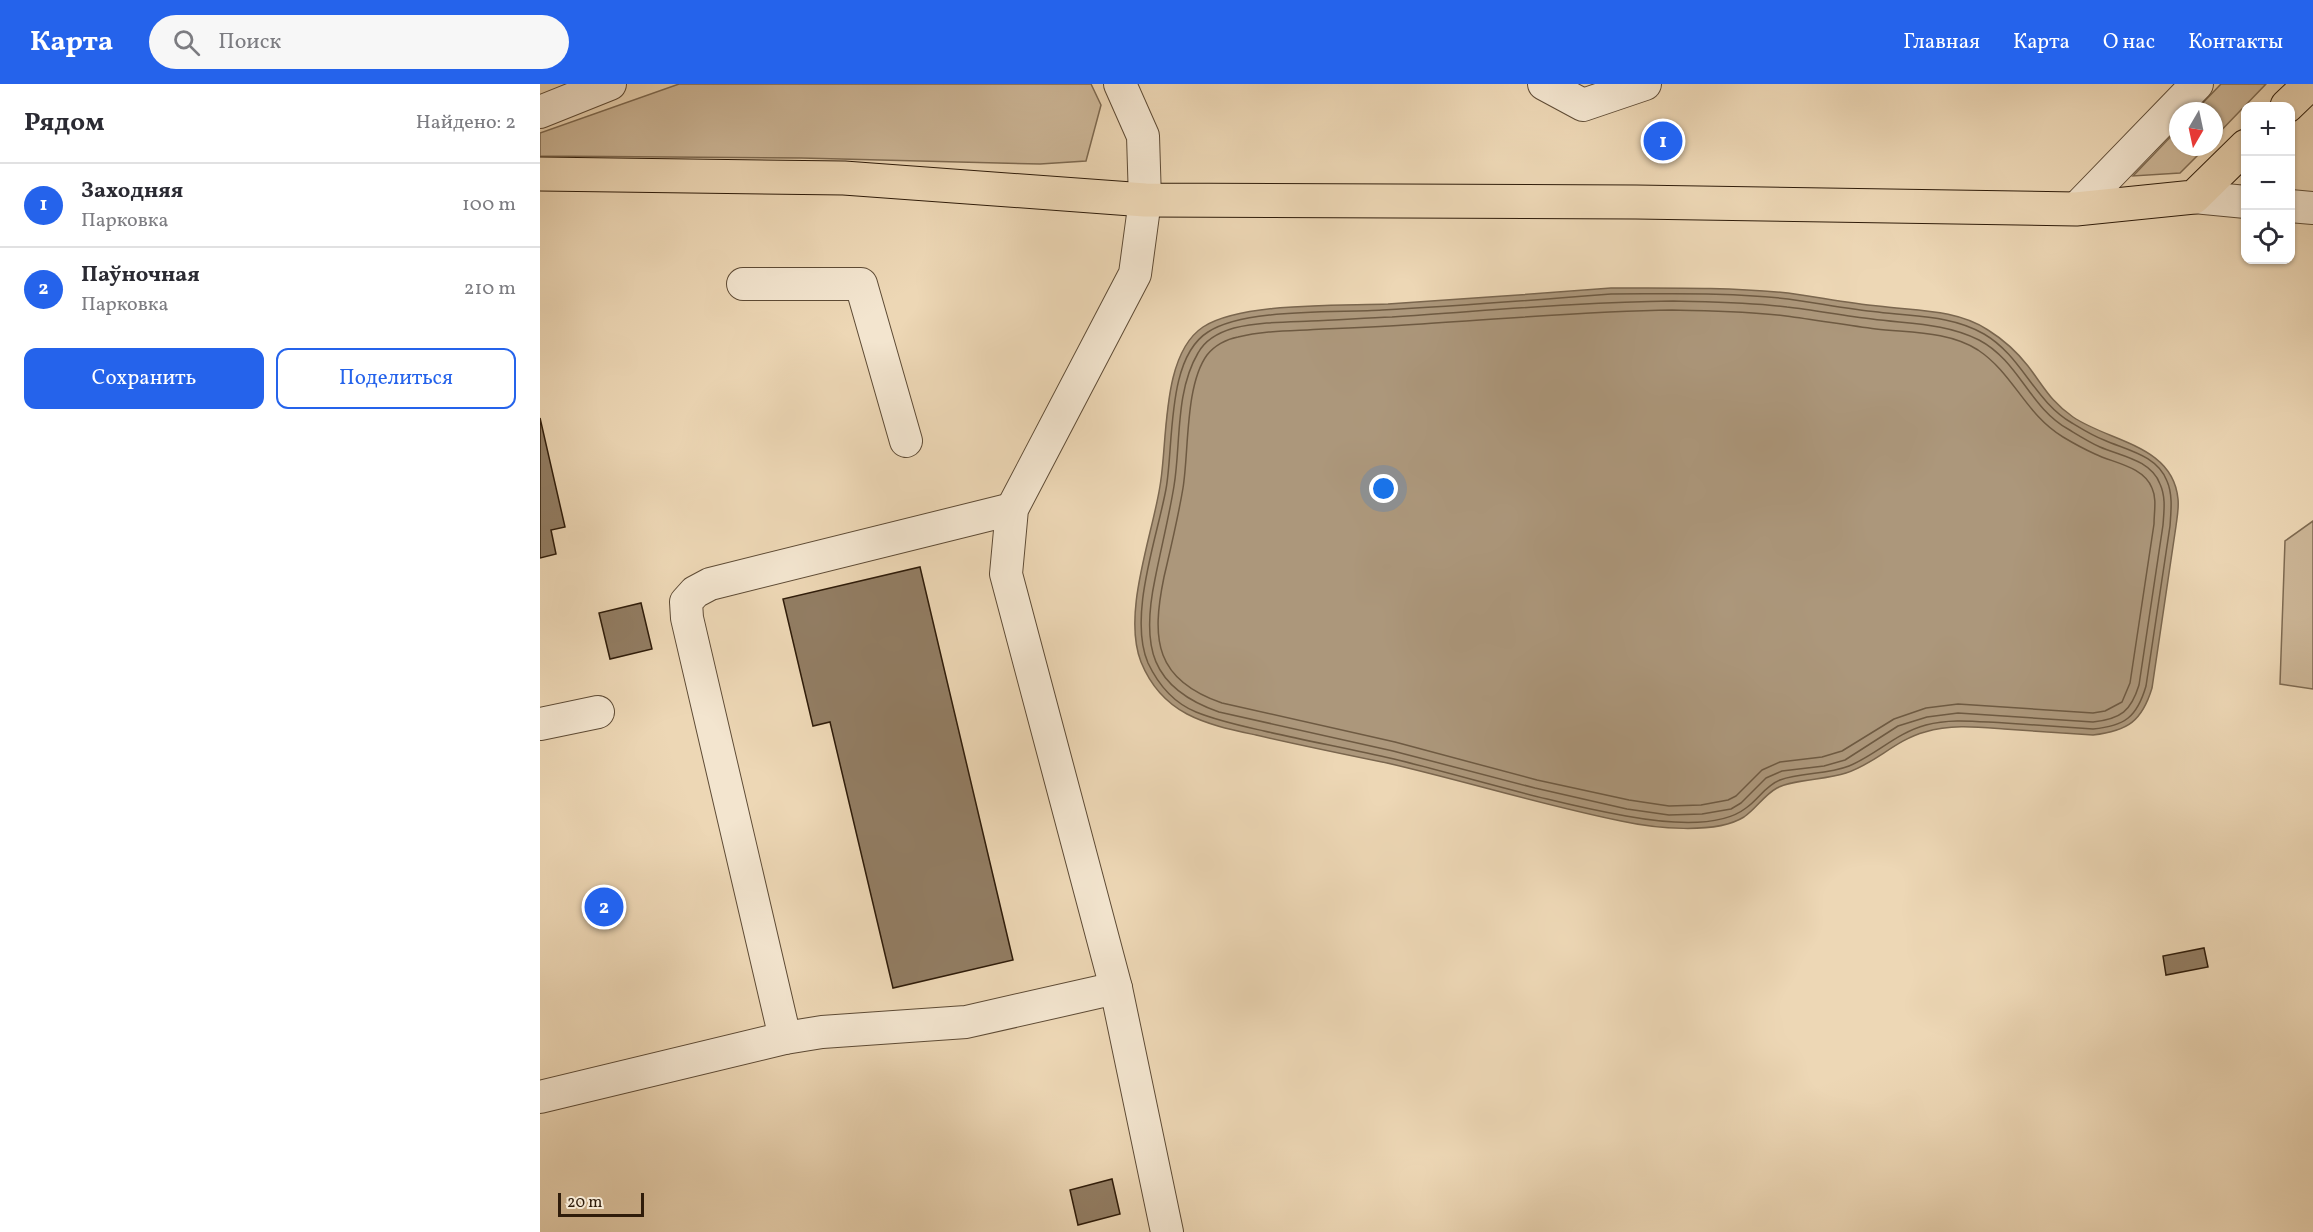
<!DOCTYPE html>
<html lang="ru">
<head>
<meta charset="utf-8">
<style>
	body { margin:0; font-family:Vollkorn,serif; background:#f7f7f7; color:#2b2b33 }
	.controls { position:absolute; right:18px; top:18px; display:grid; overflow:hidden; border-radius:12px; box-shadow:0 2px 4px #0004 }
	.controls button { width:54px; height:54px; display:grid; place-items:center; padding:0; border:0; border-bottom:2px solid #e1e1e2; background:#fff; color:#2b2b33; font:30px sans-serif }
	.compass { position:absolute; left:1629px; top:18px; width:54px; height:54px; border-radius:50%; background:#fff; box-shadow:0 2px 4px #0004; rotate:189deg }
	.scale { position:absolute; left:18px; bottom:15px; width:86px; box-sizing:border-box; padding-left:6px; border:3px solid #2f1c0a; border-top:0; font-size:16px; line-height:21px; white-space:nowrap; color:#2f1c0a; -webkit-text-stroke:4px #f3e5cf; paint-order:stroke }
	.you { position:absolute; left:844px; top:405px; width:21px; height:21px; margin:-15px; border:4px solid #fff; border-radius:50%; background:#1a73e8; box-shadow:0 0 0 9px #1a73e833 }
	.badge { display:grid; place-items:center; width:39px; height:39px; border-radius:50%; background:#2563eb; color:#fff; font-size:20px; font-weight:700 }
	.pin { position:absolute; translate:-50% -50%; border:3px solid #fff; box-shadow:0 2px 6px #0006 }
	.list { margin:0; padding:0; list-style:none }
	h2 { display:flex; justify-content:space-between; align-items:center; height:78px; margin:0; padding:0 24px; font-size:26px }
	h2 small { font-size:20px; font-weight:400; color:#7c7c81 }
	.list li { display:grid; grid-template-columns:39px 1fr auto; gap:18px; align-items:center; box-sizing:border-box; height:84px; padding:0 24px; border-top:2px solid #e1e1e2 }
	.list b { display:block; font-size:22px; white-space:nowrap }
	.list p { margin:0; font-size:20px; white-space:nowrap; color:#7c7c81 }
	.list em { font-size:20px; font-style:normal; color:#7c7c81 }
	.actions { display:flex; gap:12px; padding:18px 24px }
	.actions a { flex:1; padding:14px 0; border:2px solid #2563eb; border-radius:12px; text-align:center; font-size:21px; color:#2563eb }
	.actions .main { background:#2563eb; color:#fff }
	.icon { flex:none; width:33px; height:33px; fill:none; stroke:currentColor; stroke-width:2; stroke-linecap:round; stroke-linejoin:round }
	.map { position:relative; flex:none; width:1773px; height:1148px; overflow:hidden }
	header { display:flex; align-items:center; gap:36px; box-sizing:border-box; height:84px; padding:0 30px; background:#2563eb; color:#fff }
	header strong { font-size:28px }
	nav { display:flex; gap:33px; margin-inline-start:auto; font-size:21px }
	.search { width:420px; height:54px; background:#f7f7f7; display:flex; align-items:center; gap:15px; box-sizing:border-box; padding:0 21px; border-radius:33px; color:#7c7c81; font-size:22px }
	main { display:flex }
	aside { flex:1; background:#fff }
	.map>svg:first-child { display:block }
	.green { fill:#cdb798; stroke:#7e6a51; stroke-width:1.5 }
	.water { fill:#ac977b; stroke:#7a664e; stroke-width:1.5 }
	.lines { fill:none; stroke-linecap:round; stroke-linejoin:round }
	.shore { stroke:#6e5a42; stroke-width:1.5 }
	.building { fill:#927d63; stroke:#2f1c0a; stroke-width:1.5 }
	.minor-casing { stroke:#5e4b35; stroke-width:34 }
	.highway-casing { stroke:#2f1c0a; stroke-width:35 }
	.minor { stroke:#f3e5cf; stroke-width:32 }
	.highway { stroke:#edd7b5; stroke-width:33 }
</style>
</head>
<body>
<header>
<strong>Карта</strong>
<div class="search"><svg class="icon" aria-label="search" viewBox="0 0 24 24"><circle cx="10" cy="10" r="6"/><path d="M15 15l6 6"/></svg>Поиск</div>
<nav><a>Главная</a><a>Карта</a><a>О нас</a><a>Контакты</a></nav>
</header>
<main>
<aside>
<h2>Рядом<small>Найдено: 2</small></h2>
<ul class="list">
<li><span class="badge">1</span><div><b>Заходняя</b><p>Парковка</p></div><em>100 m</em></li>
<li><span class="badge">2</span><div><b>Паўночная</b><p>Парковка</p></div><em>210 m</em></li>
</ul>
<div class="actions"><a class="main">Сохранить</a><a>Поделиться</a></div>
</aside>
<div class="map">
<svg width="1773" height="1148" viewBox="0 0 1773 1148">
	<rect width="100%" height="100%" fill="#edd7b5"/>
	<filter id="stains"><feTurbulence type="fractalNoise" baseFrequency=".00333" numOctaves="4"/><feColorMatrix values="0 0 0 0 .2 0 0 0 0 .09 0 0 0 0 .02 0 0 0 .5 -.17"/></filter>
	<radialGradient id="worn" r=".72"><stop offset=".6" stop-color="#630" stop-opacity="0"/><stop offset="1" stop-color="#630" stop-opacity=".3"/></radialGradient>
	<!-- green -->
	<g class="green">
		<polygon points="139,0 551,0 561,21 546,77 500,80 261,74 0,72 0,49"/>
		<polygon points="1681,0 1726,0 1674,54 1674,27 1655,27"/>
		<polygon points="1638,45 1638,63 1666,63 1640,89 1593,92"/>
		<polygon points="1773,437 1773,605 1740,600 1745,457"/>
	</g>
	<!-- water -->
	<path class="water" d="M 1071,204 C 1130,204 1189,203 1248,209 C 1278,213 1308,219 1338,222 C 1375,227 1416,225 1448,246 C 1464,256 1477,268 1488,282 C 1504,303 1511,318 1533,333 C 1570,358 1633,361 1638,415 C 1639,424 1637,434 1636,442 L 1612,604 C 1602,637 1588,647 1553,651 C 1524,649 1494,647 1464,645 C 1438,643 1411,640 1385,648 C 1355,656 1335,680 1306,689 C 1286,696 1253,695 1237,704 C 1224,711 1216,725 1204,733 C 1175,751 1113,744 1081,737 C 1002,721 925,697 847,679 C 803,670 759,661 716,651 C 693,646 668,641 647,630 C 626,619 610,600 601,578 C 582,529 612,453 620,402 C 628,357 621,271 663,243 C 702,218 800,222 848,220 C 922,215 997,210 1071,204 Z"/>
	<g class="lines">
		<!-- shore -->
		<g class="shore">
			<path d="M 1071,210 C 1130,210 1189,208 1248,215 C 1278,219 1308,225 1338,228 C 1374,233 1411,231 1444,250 C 1482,272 1494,317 1532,339 C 1542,345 1553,352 1564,356 C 1586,366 1617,371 1627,397 C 1633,411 1631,427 1630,442 L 1606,602 C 1597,633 1585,642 1553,645 C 1524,643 1495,641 1465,639 C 1439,638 1412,634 1386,641 C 1356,649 1336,671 1309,682 C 1286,691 1261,688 1240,696 C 1225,702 1219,715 1206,724 C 1178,746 1119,738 1086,732 C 1007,718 931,694 854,675 C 811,665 767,657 724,647 C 702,642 678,637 656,628 C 634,619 618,600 608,579 C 588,532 617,454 626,405 C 634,362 626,274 668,248 C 705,224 796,229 842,226 C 918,222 995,216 1071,210 Z"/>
			<path d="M 1133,217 C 1171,218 1209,218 1247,223 C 1275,226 1304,232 1332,235 C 1369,240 1406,239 1439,256 C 1479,277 1489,323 1528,345 C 1538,351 1549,358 1560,363 C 1581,372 1611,376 1620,400 C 1626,413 1624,427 1623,441 L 1599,601 C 1591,627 1581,635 1553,638 L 1418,629 L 1387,633 L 1358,642 L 1305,676 L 1284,682 L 1242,687 L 1226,694 L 1201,719 L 1191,725 L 1162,730 L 1129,731 L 1087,725 L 995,704 L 853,667 L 679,628 C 610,604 601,562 615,495 C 621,464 629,433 634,402 C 641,360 635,308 658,269 C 665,256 680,248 694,244 C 719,238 745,238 771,237 C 798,236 825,234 852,233 C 946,227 1039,218 1133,217 Z"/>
			<path d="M 1132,226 C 1170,227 1208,227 1246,232 C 1276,236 1306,241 1336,245 C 1370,249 1408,247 1438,266 C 1474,290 1485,330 1523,353 C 1533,359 1544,365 1555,370 C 1573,379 1603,382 1612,404 C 1617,415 1614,428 1614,440 L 1590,599 L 1582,618 L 1565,627 L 1553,629 L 1418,620 L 1386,624 L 1354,635 L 1302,667 L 1282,673 L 1240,678 L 1222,686 L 1196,712 L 1188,716 L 1161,721 L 1129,722 L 1089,716 L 997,696 L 855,658 L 682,619 C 615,596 611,556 624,493 C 631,463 638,434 643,404 C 649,367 645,301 667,271 C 674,262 686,255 698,253 C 726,246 755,247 783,245 C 811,244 838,243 865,241 C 954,236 1043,227 1132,226 Z"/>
		</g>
	</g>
	<!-- building -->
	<g class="building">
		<polygon points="0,334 25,443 11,446 16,470 0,474"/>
		<polygon points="380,483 473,876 353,904 290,638 273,642 243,515"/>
		<polygon points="101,519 112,565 70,575 59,529"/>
		<polygon points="1664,864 1668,883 1626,891 1623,872"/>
		<polygon points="572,1095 580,1130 538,1141 530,1106"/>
	</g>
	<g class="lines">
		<!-- minor casing -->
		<g class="minor-casing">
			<g id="minor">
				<polyline points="580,0 603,52 605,116 595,190 472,425 466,490 576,904 627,1148"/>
				<polyline points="1004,0 1043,21 1105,0"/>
				<polyline points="0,28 70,0"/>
				<polyline points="1654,113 1706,118"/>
				<polyline points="1750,122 1773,124"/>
				<polyline points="1536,125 1657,0"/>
				<polyline points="203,200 321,200 366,357"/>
				<polyline points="0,640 58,628"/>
				<polyline points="245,954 147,534 146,518 155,508 170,500 472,425"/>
				<polyline points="0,1013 245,954 282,948 426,938 576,904"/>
			</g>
		</g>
		<!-- highway casing -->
		<g class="highway-casing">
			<g id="highway">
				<polyline points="1747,22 1770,0"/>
				<polyline points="0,90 304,94 605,116 1096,118 1536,125 1654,113 1706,62"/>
			</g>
		</g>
		<!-- minor -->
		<use href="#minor" class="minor"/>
		<!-- highway -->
		<use href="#highway" class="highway"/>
	</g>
	<rect width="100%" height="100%" filter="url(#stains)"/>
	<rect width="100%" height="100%" fill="url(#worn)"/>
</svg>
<div class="controls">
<button>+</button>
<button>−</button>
<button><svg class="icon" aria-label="locate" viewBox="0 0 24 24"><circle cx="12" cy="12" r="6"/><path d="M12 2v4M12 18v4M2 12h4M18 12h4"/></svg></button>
</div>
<svg class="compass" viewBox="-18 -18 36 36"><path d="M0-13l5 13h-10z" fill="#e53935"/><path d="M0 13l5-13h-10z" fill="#7c7c81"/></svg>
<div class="scale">20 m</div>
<div class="you"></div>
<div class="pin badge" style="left:1123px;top:57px">1</div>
<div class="pin badge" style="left:64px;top:823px">2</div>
</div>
</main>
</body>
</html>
